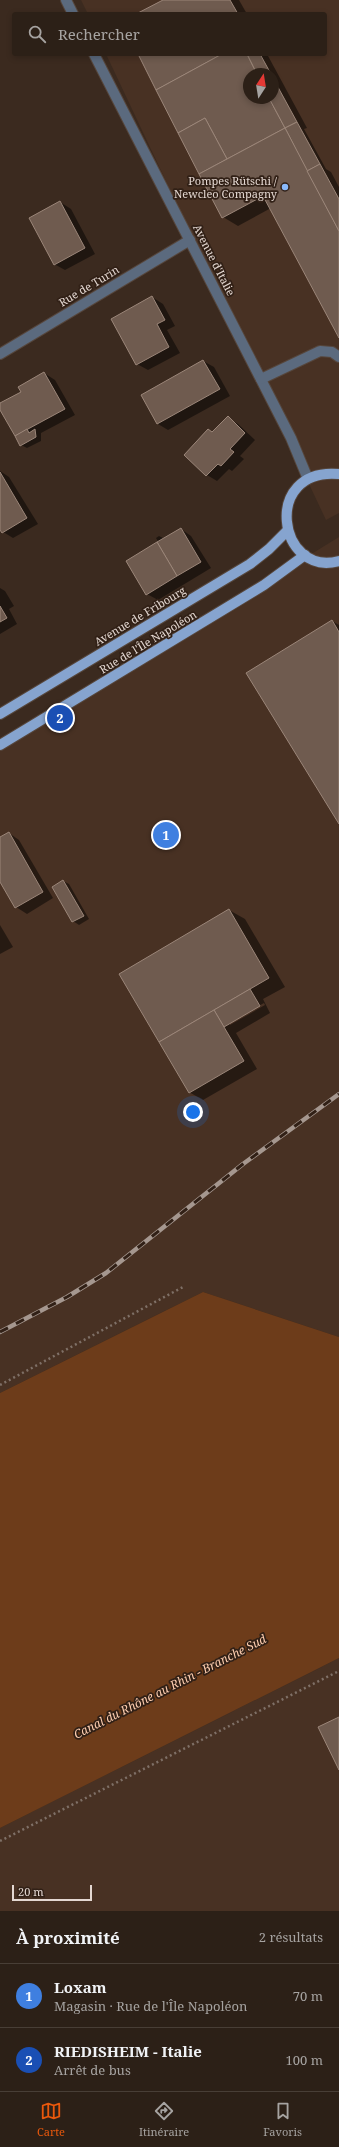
<!DOCTYPE html>
<html lang="fr">
<head>
<meta charset="utf-8">
<style>
	body { margin:0; font-family:"Noto Serif",serif; background:#382d24; color:#f1f3f6 }
	.compass { position:absolute; left:243px; top:68px; width:36px; height:36px; border-radius:50%; background:#2c2017; box-shadow:0 2px 6px #0003; rotate:12deg }
	.scale { position:absolute; left:12px; bottom:10px; width:80px; box-sizing:border-box; padding-left:4px; border:2px solid #e4d8d2; border-top:0; font-size:11px; line-height:14px; white-space:nowrap; color:#e4d8d2; -webkit-text-stroke:3px #312016; paint-order:stroke }
	.you { position:absolute; left:193px; top:1112px; width:14px; height:14px; margin:-10px; border:3px solid #fff; border-radius:50%; background:#1a73e8; box-shadow:0 0 0 6px #1a73e833 }
	.badge { display:grid; place-items:center; width:26px; height:26px; border-radius:50%; background:#ea580c; color:#fff; font-size:13px; font-weight:700 }
	.pin { position:absolute; translate:-50% -50%; border:2px solid #fff; box-shadow:0 1px 4px #0006 }
	.list { margin:0; padding:0; list-style:none }
	h2 { display:flex; justify-content:space-between; align-items:center; height:52px; margin:0; padding:0 16px; font-size:17px }
	h2 small { font-size:13px; font-weight:400; color:#a6a3a1 }
	.list li { display:grid; grid-template-columns:26px 1fr auto; gap:12px; align-items:center; box-sizing:border-box; height:64px; padding:0 16px; border-top:1px solid #483e36 }
	.list b { display:block; font-size:15px; white-space:nowrap }
	.list p { margin:0; font-size:13px; white-space:nowrap; color:#a6a3a1 }
	.list em { font-size:13px; font-style:normal; color:#a6a3a1 }
	.icon { flex:none; width:22px; height:22px; fill:none; stroke:currentColor; stroke-width:2; stroke-linecap:round; stroke-linejoin:round }
	.map { position:relative; flex:none; width:339px; height:1911px; overflow:hidden }
	.search { position:absolute; background:#2c2017; box-shadow:0 2px 6px #0003; left:12px; right:12px; top:12px; height:44px; display:flex; align-items:center; gap:10px; box-sizing:border-box; padding:0 14px; border-radius:4px; color:#a6a3a1; font-size:15px }
	.sheet { height:180px; background:#2c2017 }
	nav { display:flex; justify-content:space-around; align-items:center; box-sizing:border-box; height:56px; border-top:1px solid #483e36; background:#2c2017; font-size:11px; color:#a6a3a1 }
	nav a { display:grid; justify-items:center; gap:2px }
	nav .on { color:#ea580c }
	.map>svg:first-child { display:block }
	.built { fill:#483123; fill-rule:evenodd }
	.water { fill:#6d3c1a }
	.shadow { fill:#0007; fill-rule:evenodd }
	.building { fill:#6f5b4f; stroke:#9b8679 }
	.lines { fill:none; stroke-linecap:round; stroke-linejoin:round }
	.minor-casing { stroke:#56463c; stroke-width:12 }
	.major-casing { stroke:#56463c; stroke-width:12 }
	.path { stroke:#7f7067; stroke-width:2.5; stroke-dasharray:2 3; stroke-linecap:butt }
	.minor { stroke:#5b6a7e; stroke-width:10 }
	.major { stroke:#86a4cf; stroke-width:10 }
	.rail-casing { stroke:#a5978f; stroke-width:4.5 }
	.rail { stroke:#312016; stroke-width:3; stroke-dasharray:9; stroke-linecap:butt }
	.poi-dot { fill:#8abafc; stroke:#312016; stroke-width:1.5 }
	.labels { text-anchor:middle; stroke-width:3.5; stroke-linejoin:round; paint-order:stroke }
	.poi-label { font-size:11px; fill:#e4d8d2; stroke:#312016; text-anchor:end }
	.street-label { font-size:11px; fill:#e4d8d2; stroke:#312016 }
	.water-label { font-size:12px; font-style:italic; fill:#fdcdaf; stroke:#312016 }
</style>
</head>
<body>
<div class="map">
<svg width="339" height="1911" viewBox="0 0 339 1911">
	<rect width="100%" height="100%" fill="#3b2a1f"/>
	<!-- built -->
	<g class="built">
		<path d="M 81,0 L 339,0 L 339,513 L 326,520 L 106,54 L 325,54 L 325,14 L 88,14 ZM 249,74 L 273,74 L 273,98 L 249,98 Z"/>
		<polygon points="339,537 339,1337 203,1292 0,1393 0,745"/>
		<polygon points="339,1658 339,1911 0,1911 0,1828"/>
	</g>
	<!-- water -->
	<polygon class="water" points="203,1292 339,1337 339,1658 0,1828 0,1393"/>
	<!-- shadow -->
	<g class="shadow">
		<polygon points="165,0 239,0 247,14 138,14"/>
		<path d="M 139,54 L 267,54 L 307,128 L 304,129 L 326,169 L 331,172 L 339,187 L 339,336 L 271,208 L 238,226 L 223,217 ZM 249,74 L 273,74 L 273,98 L 249,98 Z"/>
		<polygon points="60,202 71,209 95,254 65,270 54,264"/>
		<polygon points="152,297 163,304 175,326 167,330 180,353 148,370 137,364"/>
		<polygon points="203,361 214,367 230,396 168,430 158,424"/>
		<polygon points="44,373 55,380 75,415 41,433 41,441 27,448 21,445 0,405 22,393"/>
		<polygon points="228,418 238,424 255,440 240,456 244,459 232,471 229,469 217,481 207,475 213,433"/>
		<polygon points="0,471 9,477 38,524 13,538 0,530"/>
		<polygon points="181,529 191,536 211,568 158,600 147,594 159,543 156,538 159,536 165,539"/>
		<polygon points="0,588 5,591 14,606 9,609 17,624 0,634"/>
		<polygon points="332,621 339,625 339,822"/>
		<polygon points="9,833 19,840 53,898 27,914 16,907 0,880 0,838"/>
		<polygon points="63,881 69,884 89,919 79,925 73,921"/>
		<path d="M 229,910 L 245,919 L 285,987 L 263,999 L 270,1013 L 236,1033 L 257,1069 L 203,1100 L 189,1092 ZM 264,1003 L 265,1005 L 230,1025 L 230,1022 Z"/>
		<polygon points="0,925 13,947 0,954"/>
	</g>
	<!-- building -->
	<g class="building">
		<polygon points="163,0 230,0 238,14 136,14"/>
		<polygon points="138,54 222,54 156,90"/>
		<polygon points="222,54 247,54 257,74 249,74 249,98 269,98 285,128 227,159 205,118 178,133 156,90"/>
		<polygon points="247,54 260,54 271,74 257,74"/>
		<polygon points="273,78 297,122 285,128 269,98 273,98"/>
		<polygon points="205,118 227,159 199,174 178,133"/>
		<polygon points="297,122 320,164 307,171 285,128"/>
		<polygon points="285,128 339,231 339,338 263,196 222,218 199,174"/>
		<polygon points="320,164 339,199 339,231 307,171"/>
		<polygon points="60,201 85,248 54,265 29,218"/>
		<polygon points="152,296 165,320 157,324 169,347 136,365 111,319"/>
		<polygon points="203,360 220,389 157,424 141,395"/>
		<polygon points="44,372 65,409 15,436 0,410 0,403 21,392 18,387"/>
		<polygon points="228,416 245,433 230,449 234,452 221,466 218,464 206,476 184,455 208,429 212,432"/>
		<polygon points="27,429 29,433 35,429 36,437 20,446 15,436"/>
		<polygon points="0,472 27,518 2,533 0,530"/>
		<polygon points="181,528 201,562 177,576 157,542"/>
		<polygon points="157,542 177,576 146,595 126,561"/>
		<polygon points="0,606 7,618 0,622"/>
		<polygon points="332,620 339,632 339,824 246,673"/>
		<polygon points="9,832 43,892 15,908 0,882 0,837"/>
		<polygon points="63,880 84,916 72,922 52,887"/>
		<polygon points="229,909 269,978 159,1042 119,974"/>
		<polygon points="250,989 260,1006 224,1027 214,1010"/>
		<polygon points="214,1010 244,1061 189,1093 159,1042"/>
		<polygon points="339,1717 339,1770 318,1727"/>
	</g>
	<g class="lines">
		<!-- minor casing -->
		<g class="minor-casing">
			<g id="minor">
				<polyline points="66,0 73,14"/>
				<polyline points="94,54 291,438 308,479"/>
				<polyline points="0,354 190,240"/>
				<polyline points="261,379 320,351 332,352 339,357"/>
			</g>
		</g>
		<!-- major casing -->
		<g class="major-casing">
			<g id="major">
				<path d="M 339,474 C 261,467 278,578 339,561"/>
				<polyline points="0,714 250,564 269,549 287,531"/>
				<polyline points="0,745 264,585 305,555"/>
			</g>
		</g>
		<!-- path -->
		<g class="path">
			<polyline points="0,1385 183,1287"/>
			<polyline points="0,1841 339,1671"/>
		</g>
		<!-- minor -->
		<use href="#minor" class="minor"/>
		<!-- major -->
		<use href="#major" class="major"/>
		<!-- rail casing -->
		<g class="rail-casing">
			<polyline id="rail" points="0,1332 67,1297 106,1273 243,1164 339,1094"/>
		</g>
		<!-- rail -->
		<use href="#rail" class="rail"/>
	</g>
	<!-- markers -->
	<circle class="poi-dot" cx="285" cy="187" r="4"/>
	<g class="labels">
		<!-- poi labels -->
		<g class="poi-label">
			<text x="277" y="185">Pompes Rütschi /<tspan x="277" dy="13">Newcleo Compagny</tspan></text>
		</g>
		<!-- street labels -->
		<g class="street-label">
			<text transform="translate(214 260) rotate(63)" y="4">Avenue d'Italie</text>
			<text transform="translate(89 286) rotate(-31)" y="4">Rue de Turin</text>
			<text transform="translate(140 616) rotate(-31)" y="4">Avenue de Fribourg</text>
			<text transform="translate(148 642) rotate(-31)" y="4">Rue de l'Île Napoléon</text>
		</g>
		<!-- water labels -->
		<g class="water-label">
			<text transform="translate(170 1687) rotate(-27)" y="4">Canal du Rhône au Rhin - Branche Sud</text>
		</g>
	</g>
</svg>
<svg class="compass" viewBox="-18 -18 36 36"><path d="M0-13l5 13h-10z" fill="#e53935"/><path d="M0 13l5-13h-10z" fill="#a6a3a1"/></svg>
<div class="scale">20 m</div>
<div class="you"></div>
<div class="pin badge" style="left:166px;top:835px;background:#3f7fe0">1</div>
<div class="pin badge" style="left:60px;top:718px;background:#1a4fb4">2</div>
<div class="search"><svg class="icon" aria-label="search" viewBox="0 0 24 24"><circle cx="10" cy="10" r="6"/><path d="M15 15l6 6"/></svg>Rechercher</div>
</div>
<section class="sheet">
<h2>À proximité<small>2 résultats</small></h2>
<ul class="list">
<li><span class="badge" style="background:#3f7fe0">1</span><div><b>Loxam</b><p>Magasin · Rue de l'Île Napoléon</p></div><em>70 m</em></li>
<li><span class="badge" style="background:#1a4fb4">2</span><div><b>RIEDISHEIM - Italie</b><p>Arrêt de bus</p></div><em>100 m</em></li>
</ul>
</section>
<nav>
<a class="on"><svg class="icon" aria-label="map" viewBox="0 0 24 24"><path d="M3 6l6-2 6 2 6-2v14l-6 2-6-2-6 2zM9 4v14M15 6v14"/></svg>Carte</a>
<a><svg class="icon" aria-label="directions" viewBox="0 0 24 24"><path d="M12 3l9 9-9 9-9-9zM9 14v-3h6M13 9l2 2-2 2"/></svg>Itinéraire</a>
<a><svg class="icon" aria-label="saved" viewBox="0 0 24 24"><path d="M7 4h10v16l-5-4-5 4z"/></svg>Favoris</a>
</nav>
</body>
</html>
